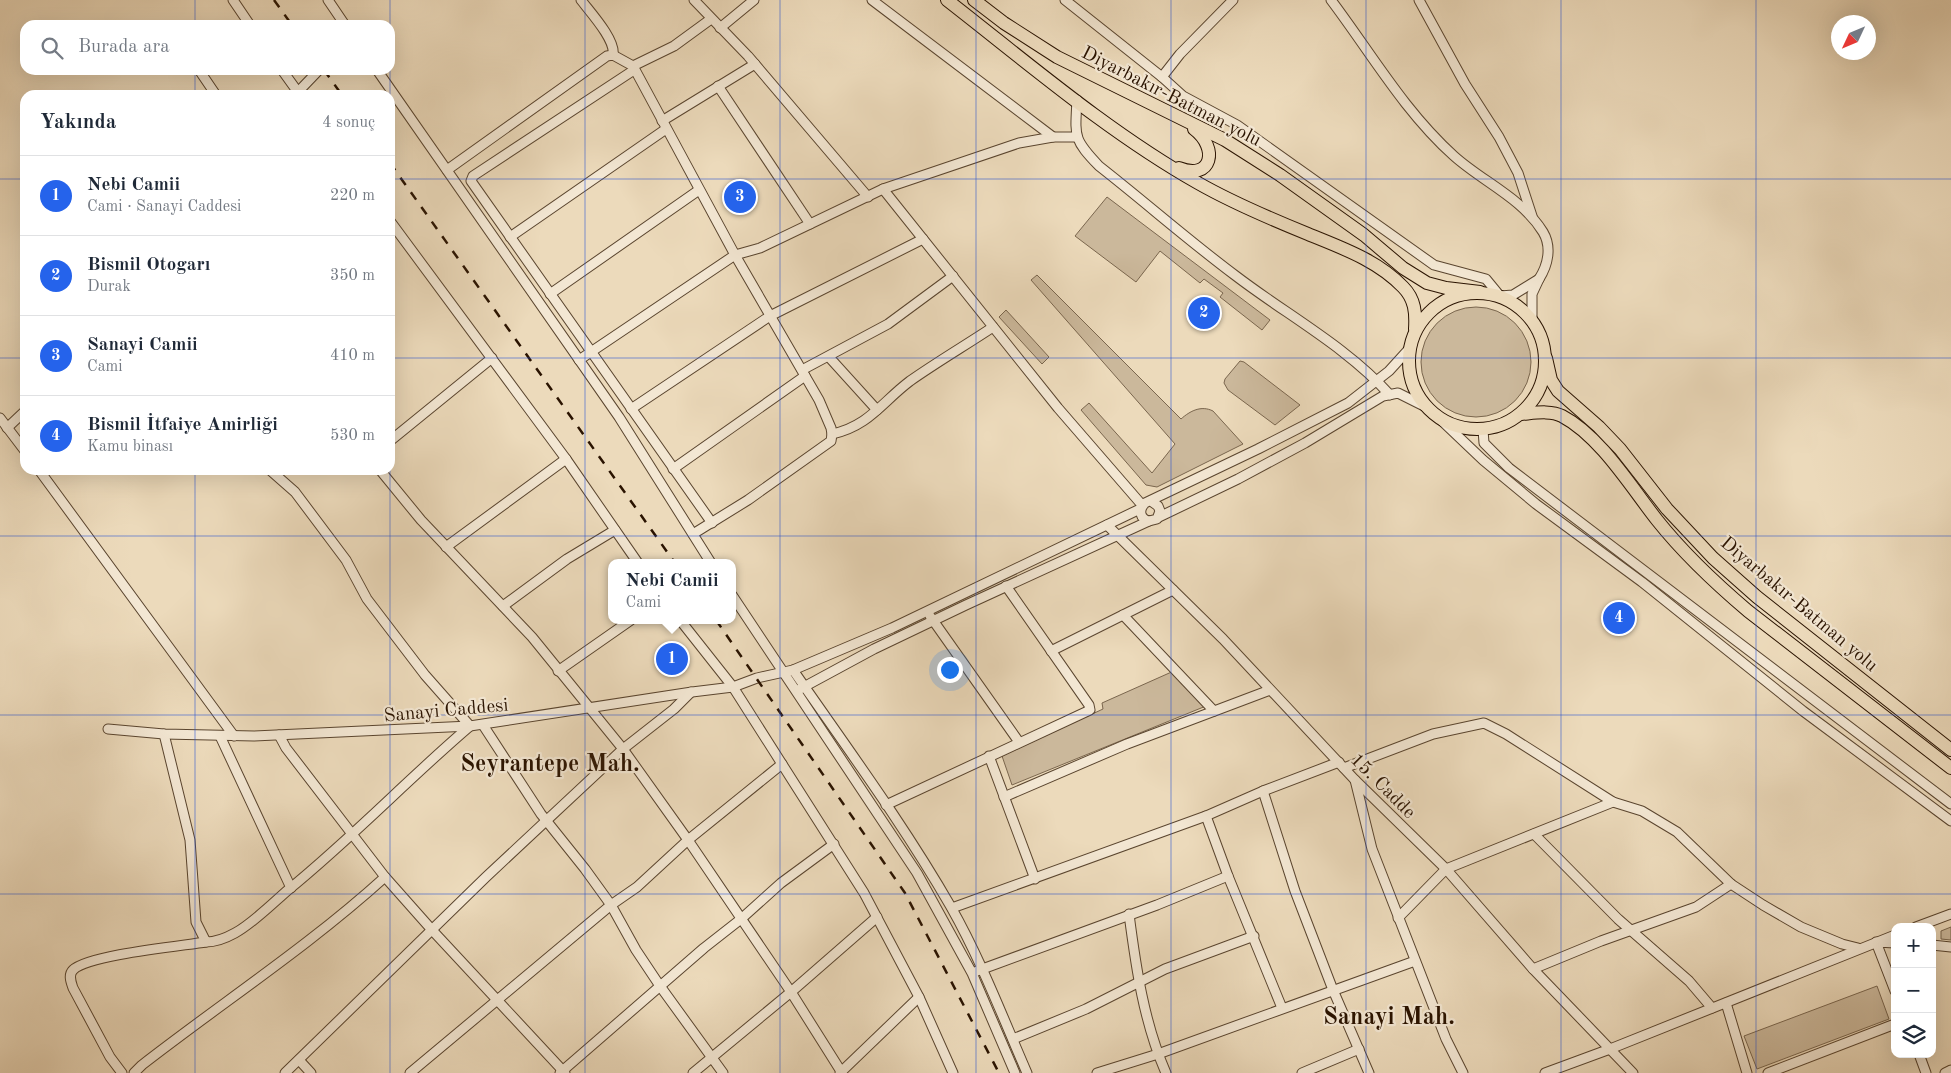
<!DOCTYPE html>
<html lang="tr">
<head>
<meta charset="utf-8">
<style>
	body { margin:0; font-family:"Old Standard TT",serif; background:#f2f2f3; color:#1f2937 }
	.controls { position:absolute; right:15px; bottom:15px; display:grid; overflow:hidden; border-radius:10px; box-shadow:0 5px 20px #0002 }
	.controls button { width:45px; height:45px; display:grid; place-items:center; padding:0; border:0; border-bottom:1px solid #e0e1e3; background:#fff; color:#1f2937; font:25px sans-serif }
	.compass { position:absolute; left:1831px; top:15px; width:45px; height:45px; border-radius:50%; background:#fff; box-shadow:0 5px 20px #0002; rotate:226deg }
	.you { position:absolute; left:949px; top:669px; width:18px; height:18px; margin:-12px; border:4px solid #fff; border-radius:50%; background:#1a73e8; box-shadow:0 0 0 8px #1a73e833 }
	.badge { display:grid; place-items:center; width:32px; height:32px; border-radius:50%; background:#2563eb; color:#fff; font-size:16px; font-weight:700 }
	.pin { position:absolute; translate:-50% -50%; border:2px solid #fff; box-shadow:0 1px 5px #0006 }
	.popup { position:absolute; left:608px; top:559px; width:128px; height:65px; box-sizing:border-box; display:grid; place-content:center; border-radius:10px; background:#fff; filter:drop-shadow(0 1px 4px #0005); font-size:16px; white-space:nowrap; color:#747a83 }
	.popup b { font-size:19px; color:#1f2937 }
	.popup::after { content:''; position:absolute; left:50%; top:100%; margin-left:-10px; border:10px solid transparent; border-top-color:#fff }
	.list { margin:0; padding:0; list-style:none }
	h2 { display:flex; justify-content:space-between; align-items:center; height:65px; margin:0; padding:0 20px; font-size:21px }
	h2 small { font-size:16px; font-weight:400; color:#747a83 }
	.list li { display:grid; grid-template-columns:32px 1fr auto; gap:15px; align-items:center; box-sizing:border-box; height:80px; padding:0 20px; border-top:1px solid #e0e1e3 }
	.list b { display:block; font-size:19px; white-space:nowrap }
	.list p { margin:0; font-size:16px; white-space:nowrap; color:#747a83 }
	.list em { font-size:16px; font-style:normal; color:#747a83 }
	.icon { flex:none; width:28px; height:28px; fill:none; stroke:currentColor; stroke-width:2; stroke-linecap:round; stroke-linejoin:round }
	.map { position:relative; flex:none; width:1951px; height:1073px; overflow:hidden }
	.search { position:absolute; background:#fff; box-shadow:0 5px 20px #0002; left:20px; top:20px; width:375px; height:55px; display:flex; align-items:center; gap:12px; box-sizing:border-box; padding:0 18px; border-radius:15px; color:#747a83; font-size:19px }
	.panel { position:absolute; background:#fff; box-shadow:0 5px 20px #0002; left:20px; top:90px; width:375px; height:385px; border-radius:15px }
	.map>svg:first-child { display:block }
	.green { fill:#cbb89b; stroke:#7a664e }
	.lines { fill:none; stroke-linecap:round; stroke-linejoin:round }
	.minor-casing { stroke:#5a452f; stroke-width:11 }
	.highway-casing { stroke:#2a1300; stroke-width:14 }
	.minor { stroke:#f3e7d3; stroke-width:9 }
	.highway { stroke:#ecdabb; stroke-width:12 }
	.rail { stroke:#2a1300; stroke-width:2.5; stroke-dasharray:9 9; stroke-linecap:butt }
	.grid { fill:none; stroke:#1d4ed8; stroke-width:1; stroke-opacity:0.55 }
	.labels { text-anchor:middle; stroke-width:4.5; stroke-linejoin:round; paint-order:stroke }
	.street-label { font-size:19px; fill:#2a1300; stroke:#f3e7d3 }
	.district-label { font-size:24px; font-weight:bold; fill:#2a1300; stroke:#f3e7d3 }
</style>
</head>
<body>
<div class="map">
<svg width="1951" height="1073" viewBox="0 0 1951 1073">
	<rect width="100%" height="100%" fill="#ecdabb"/>
	<filter id="stains"><feTurbulence type="fractalNoise" baseFrequency=".004" numOctaves="4"/><feColorMatrix values="0 0 0 0 .2 0 0 0 0 .09 0 0 0 0 .02 0 0 0 .5 -.17"/></filter>
	<radialGradient id="worn" r=".72"><stop offset=".6" stop-color="#630" stop-opacity="0"/><stop offset="1" stop-color="#630" stop-opacity=".3"/></radialGradient>
	<!-- green -->
	<g class="green">
		<polygon points="1107,197 1270,320 1262,330 1220,297 1223,293 1204,279 1200,283 1160,251 1136,282 1075,236"/>
		<path d="M 1037,275 L 1181,419 C 1190,411 1201,405 1213,411 L 1243,444 L 1157,487 L 1146,485 L 1081,410 L 1089,403 L 1152,473 L 1175,444 L 1031,280 Z"/>
		<circle cx="1476" cy="362" r="55"/>
		<polygon points="1006,310 1049,357 1042,364 999,317"/>
		<polygon points="1240,361 1244,362 1300,405 1275,425 1228,390 1224,383 1225,379"/>
		<polygon points="1176,670 1206,706 1012,785 1002,756 1103,709 1102,703"/>
		<polygon points="1951,927 1951,940 1941,939 1941,931"/>
		<polygon points="1877,986 1889,1019 1757,1069 1744,1036"/>
	</g>
	<g class="lines">
		<!-- minor casing -->
		<g class="minor-casing">
			<g id="minor">
				<polyline points="233,0 250,25"/>
				<polyline points="328,0 345,25"/>
				<path d="M 581,0 C 590,12 616,40 613,55"/>
				<polyline points="694,0 748,56 868,197"/>
				<polyline points="872,0 1053,137"/>
				<polyline points="1065,0 1162,77 1183,96 1237,125 1434,265 1486,279 1500,296 1513,295 1539,279 1532,294 1532,320"/>
				<path d="M 1331,0 C 1371,53 1404,111 1454,156 C 1483,182 1522,198 1543,232 C 1552,247 1548,265 1539,279"/>
				<polyline points="1419,0 1465,84 1499,137 1518,173 1532,216"/>
				<polyline points="720,28 754,0"/>
				<polyline points="199,70 216,95"/>
				<polyline points="282,70 300,95"/>
				<polyline points="377,70 619,417 711,563"/>
				<polyline points="634,70 473,176 471,181 712,523"/>
				<polyline points="1162,77 1180,54 1233,0"/>
				<polyline points="718,86 810,224"/>
				<polyline points="295,95 319,70"/>
				<path d="M 1077,100 C 1075,137 1073,139 1099,166 C 1145,202 1189,241 1236,276 C 1287,315 1347,347 1390,395"/>
				<polyline points="662,121 755,64"/>
				<polyline points="447,170 607,56 613,55 633,66 674,46 711,19"/>
				<polyline points="883,189 1058,408 1142,505"/>
				<polyline points="390,221 566,459 638,563"/>
				<polyline points="510,237 666,129"/>
				<polyline points="550,294 699,190"/>
				<polyline points="829,357 877,410"/>
				<polyline points="579,360 735,255 633,66"/>
				<polyline points="802,370 888,324 953,276"/>
				<polyline points="631,409 770,316 923,239"/>
				<polyline points="0,418 25,451"/>
				<polyline points="1442,421 1483,460 1536,504 1642,582 1803,711 1951,821"/>
				<polyline points="7,428 25,411"/>
				<polyline points="1483,430 1484,443 1509,468 1951,804"/>
				<path d="M 832,434 C 869,426 882,402 910,381 C 937,362 966,345 993,327"/>
				<polyline points="390,441 492,358"/>
				<polyline points="673,469 805,376"/>
				<polyline points="39,470 234,736"/>
				<polyline points="380,470 421,520 532,637 623,749 688,840 791,992 842,1073"/>
				<path d="M 1151,501 L 1158,506 L 1160,511 L 1157,519 L 1149,521 C 1140,519 1138,510 1145,503 L 1258,449 L 1348,403 L 1389,371 L 1409,349"/>
				<polyline points="1159,517 1238,479 1305,443 1383,396 1398,393 1426,407"/>
				<polyline points="1107,525 1223,639 1355,780 1446,869 1533,969 1633,1073"/>
				<polyline points="693,534 748,500 831,441 832,434 831,428 819,400 735,255 760,248 883,189 1019,143 1053,137 1077,137"/>
				<polyline points="446,547 566,459"/>
				<polyline points="732,595 917,873 972,973 1015,1073"/>
				<polyline points="503,606 567,559 615,530"/>
				<polyline points="1123,615 1214,711"/>
				<polyline points="930,616 1019,742"/>
				<polyline points="680,620 733,687 864,893 919,997 953,1073"/>
				<polyline points="1051,651 1173,590"/>
				<path d="M 793,670 C 847,748 904,825 951,907 C 981,960 1003,1018 1027,1073"/>
				<polyline points="558,671 631,620"/>
				<polyline points="800,689 874,649 966,605 1149,521"/>
				<polyline points="483,725 541,814 585,869 611,905 636,950 660,986 723,1073"/>
				<polyline points="108,729 164,734 254,736 470,726 692,692 733,687 757,678 793,670 892,628 1140,509"/>
				<path d="M 164,734 L 190,840 L 196,922 L 206,942 C 216,942 226,938 235,933 C 252,924 273,903 288,890 C 352,838 408,779 470,726 L 425,675 L 367,599 L 346,560 L 295,492 L 270,470"/>
				<polyline points="279,735 286,748 385,877 432,930 565,1073"/>
				<polyline points="220,736 291,888"/>
				<polyline points="989,756 1035,879"/>
				<polyline points="1344,768 1433,734 1484,723 1506,734 1613,802 1642,811 1677,832 1731,884 1763,905 1801,927 1842,944 1858,948"/>
				<polyline points="1355,780 1372,849 1446,1039 1463,1073"/>
				<polyline points="1263,791 1295,891 1333,990 1369,1073"/>
				<polyline points="1004,797 1127,744 1270,690"/>
				<polyline points="886,805 1090,710 1089,705 1006,586"/>
				<polyline points="1206,816 1228,876 1282,1008"/>
				<polyline points="1534,834 1618,919 1689,981 1712,1008"/>
				<polyline points="952,908 1206,816 1263,791 1339,762"/>
				<path d="M 1129,914 C 1136,968 1144,1023 1166,1073"/>
				<polyline points="1398,918 1446,869 1613,802"/>
				<polyline points="1916,927 1951,914"/>
				<polyline points="1895,943 1876,942 1895,991"/>
				<polyline points="1932,945 1951,947"/>
				<polyline points="1533,969 1601,941 1696,907 1731,884"/>
				<polyline points="977,971 1157,905 1228,876"/>
				<polyline points="1726,1003 1747,1073"/>
				<polyline points="1013,1039 1086,1009 1165,969 1254,936"/>
				<polyline points="1919,1054 1926,1073"/>
				<polyline points="299,1060 311,1073"/>
				<path d="M 122,1073 L 110,1057 L 73,988 C 71,982 68,975 73,970 C 88,955 181,946 206,942"/>
				<path d="M 134,1073 L 142,1065 C 223,1002 309,946 385,877"/>
				<polyline points="285,1073 486,877 623,749 674,709 691,692"/>
				<polyline points="410,1073 611,905 637,887 688,840 782,764"/>
				<polyline points="560,1073 704,948 741,919 781,883 834,844"/>
				<polyline points="693,1073 791,992 877,917"/>
				<polyline points="840,1073 919,997"/>
				<polyline points="1097,1073 1158,1054 1415,961"/>
				<polyline points="1302,1073 1359,1049"/>
				<polyline points="1545,1073 1610,1049 1895,935"/>
				<polyline points="1768,1073 1895,1024"/>
				<polyline points="1945,1073 1951,1070"/>
			</g>
		</g>
		<!-- highway casing -->
		<g class="highway-casing">
			<g id="highway">
				<path d="M 947,0 C 1028,63 1108,132 1198,183 C 1233,203 1271,219 1308,234 C 1342,248 1377,260 1403,287 C 1415,299 1416,313 1415,329"/>
				<polyline points="974,0 1004,23 1057,57 1225,140 1280,175 1364,235 1403,268 1427,283 1446,288 1480,292"/>
				<path d="M 1179,168 C 1212,181 1219,148 1194,129"/>
				<circle cx="1477" cy="361" r="68"/>
				<polyline points="1546,358 1551,380 1558,391 1599,427 1620,449 1667,509 1713,558 1757,597 1951,750"/>
				<path d="M 1521,414 C 1534,413 1551,410 1562,416 C 1600,436 1631,487 1657,520 C 1684,554 1715,583 1748,611 L 1951,768"/>
			</g>
		</g>
		<!-- minor -->
		<use href="#minor" class="minor"/>
		<!-- highway -->
		<use href="#highway" class="highway"/>
		<!-- rail -->
		<g class="rail">
			<polyline points="274,0 292,25"/>
			<polyline points="324,70 342,95"/>
			<polyline points="390,163 675,563"/>
			<polyline points="716,620 905,893 999,1073"/>
		</g>
	</g>
	<!-- grid -->
	<path class="grid" d="M 195,0 L 195,25M 390,0 L 390,1073M 585,0 L 585,1073M 780,0 L 780,1073M 976,0 L 976,1073M 1171,0 L 1171,1073M 1366,0 L 1366,1073M 1561,0 L 1561,1073M 1756,0 L 1756,1073M 195,70 L 195,95M 0,179 L 25,179M 390,179 L 1951,179M 0,358 L 25,358M 390,358 L 1951,358M 195,470 L 195,1073M 0,536 L 1951,536M 0,715 L 1951,715M 0,894 L 1951,894"/>
	<g class="labels">
		<!-- street labels -->
		<g class="street-label">
			<text transform="translate(1172 95) rotate(27)" y="7">Diyarbakır-Batman yolu</text>
			<text transform="translate(1800 603) rotate(40)" y="7">Diyarbakır-Batman yolu</text>
			<text transform="translate(446 709) rotate(-5)" y="7">Sanayi Caddesi</text>
			<text transform="translate(1384 785) rotate(45)" y="7">15. Cadde</text>
		</g>
		<!-- district labels -->
		<g class="district-label">
			<text x="550" y="771">Seyrantepe Mah.</text>
			<text x="1389" y="1024">Sanayi Mah.</text>
		</g>
	</g>
	<rect width="100%" height="100%" filter="url(#stains)"/>
	<rect width="100%" height="100%" fill="url(#worn)"/>
</svg>
<div class="controls">
<button>+</button>
<button>−</button>
<button><svg class="icon" aria-label="layers" viewBox="0 0 24 24"><path d="M12 4l9 5-9 5-9-5zM3 14l9 5 9-5"/></svg></button>
</div>
<svg class="compass" viewBox="-18 -18 36 36"><path d="M0-13l5 13h-10z" fill="#e53935"/><path d="M0 13l5-13h-10z" fill="#747a83"/></svg>
<div class="you"></div>
<div class="pin badge" style="left:672px;top:659px">1</div>
<div class="popup"><b>Nebi Camii</b>Cami</div>
<div class="pin badge" style="left:1204px;top:313px">2</div>
<div class="pin badge" style="left:740px;top:197px">3</div>
<div class="pin badge" style="left:1619px;top:618px">4</div>
<div class="search"><svg class="icon" aria-label="search" viewBox="0 0 24 24"><circle cx="10" cy="10" r="6"/><path d="M15 15l6 6"/></svg>Burada ara</div>
<section class="panel">
<h2>Yakında<small>4 sonuç</small></h2>
<ul class="list">
<li><span class="badge">1</span><div><b>Nebi Camii</b><p>Cami · Sanayi Caddesi</p></div><em>220 m</em></li>
<li><span class="badge">2</span><div><b>Bismil Otogarı</b><p>Durak</p></div><em>350 m</em></li>
<li><span class="badge">3</span><div><b>Sanayi Camii</b><p>Cami</p></div><em>410 m</em></li>
<li><span class="badge">4</span><div><b>Bismil İtfaiye Amirliği</b><p>Kamu binası</p></div><em>530 m</em></li>
</ul>
</section>
</div>
</body>
</html>
